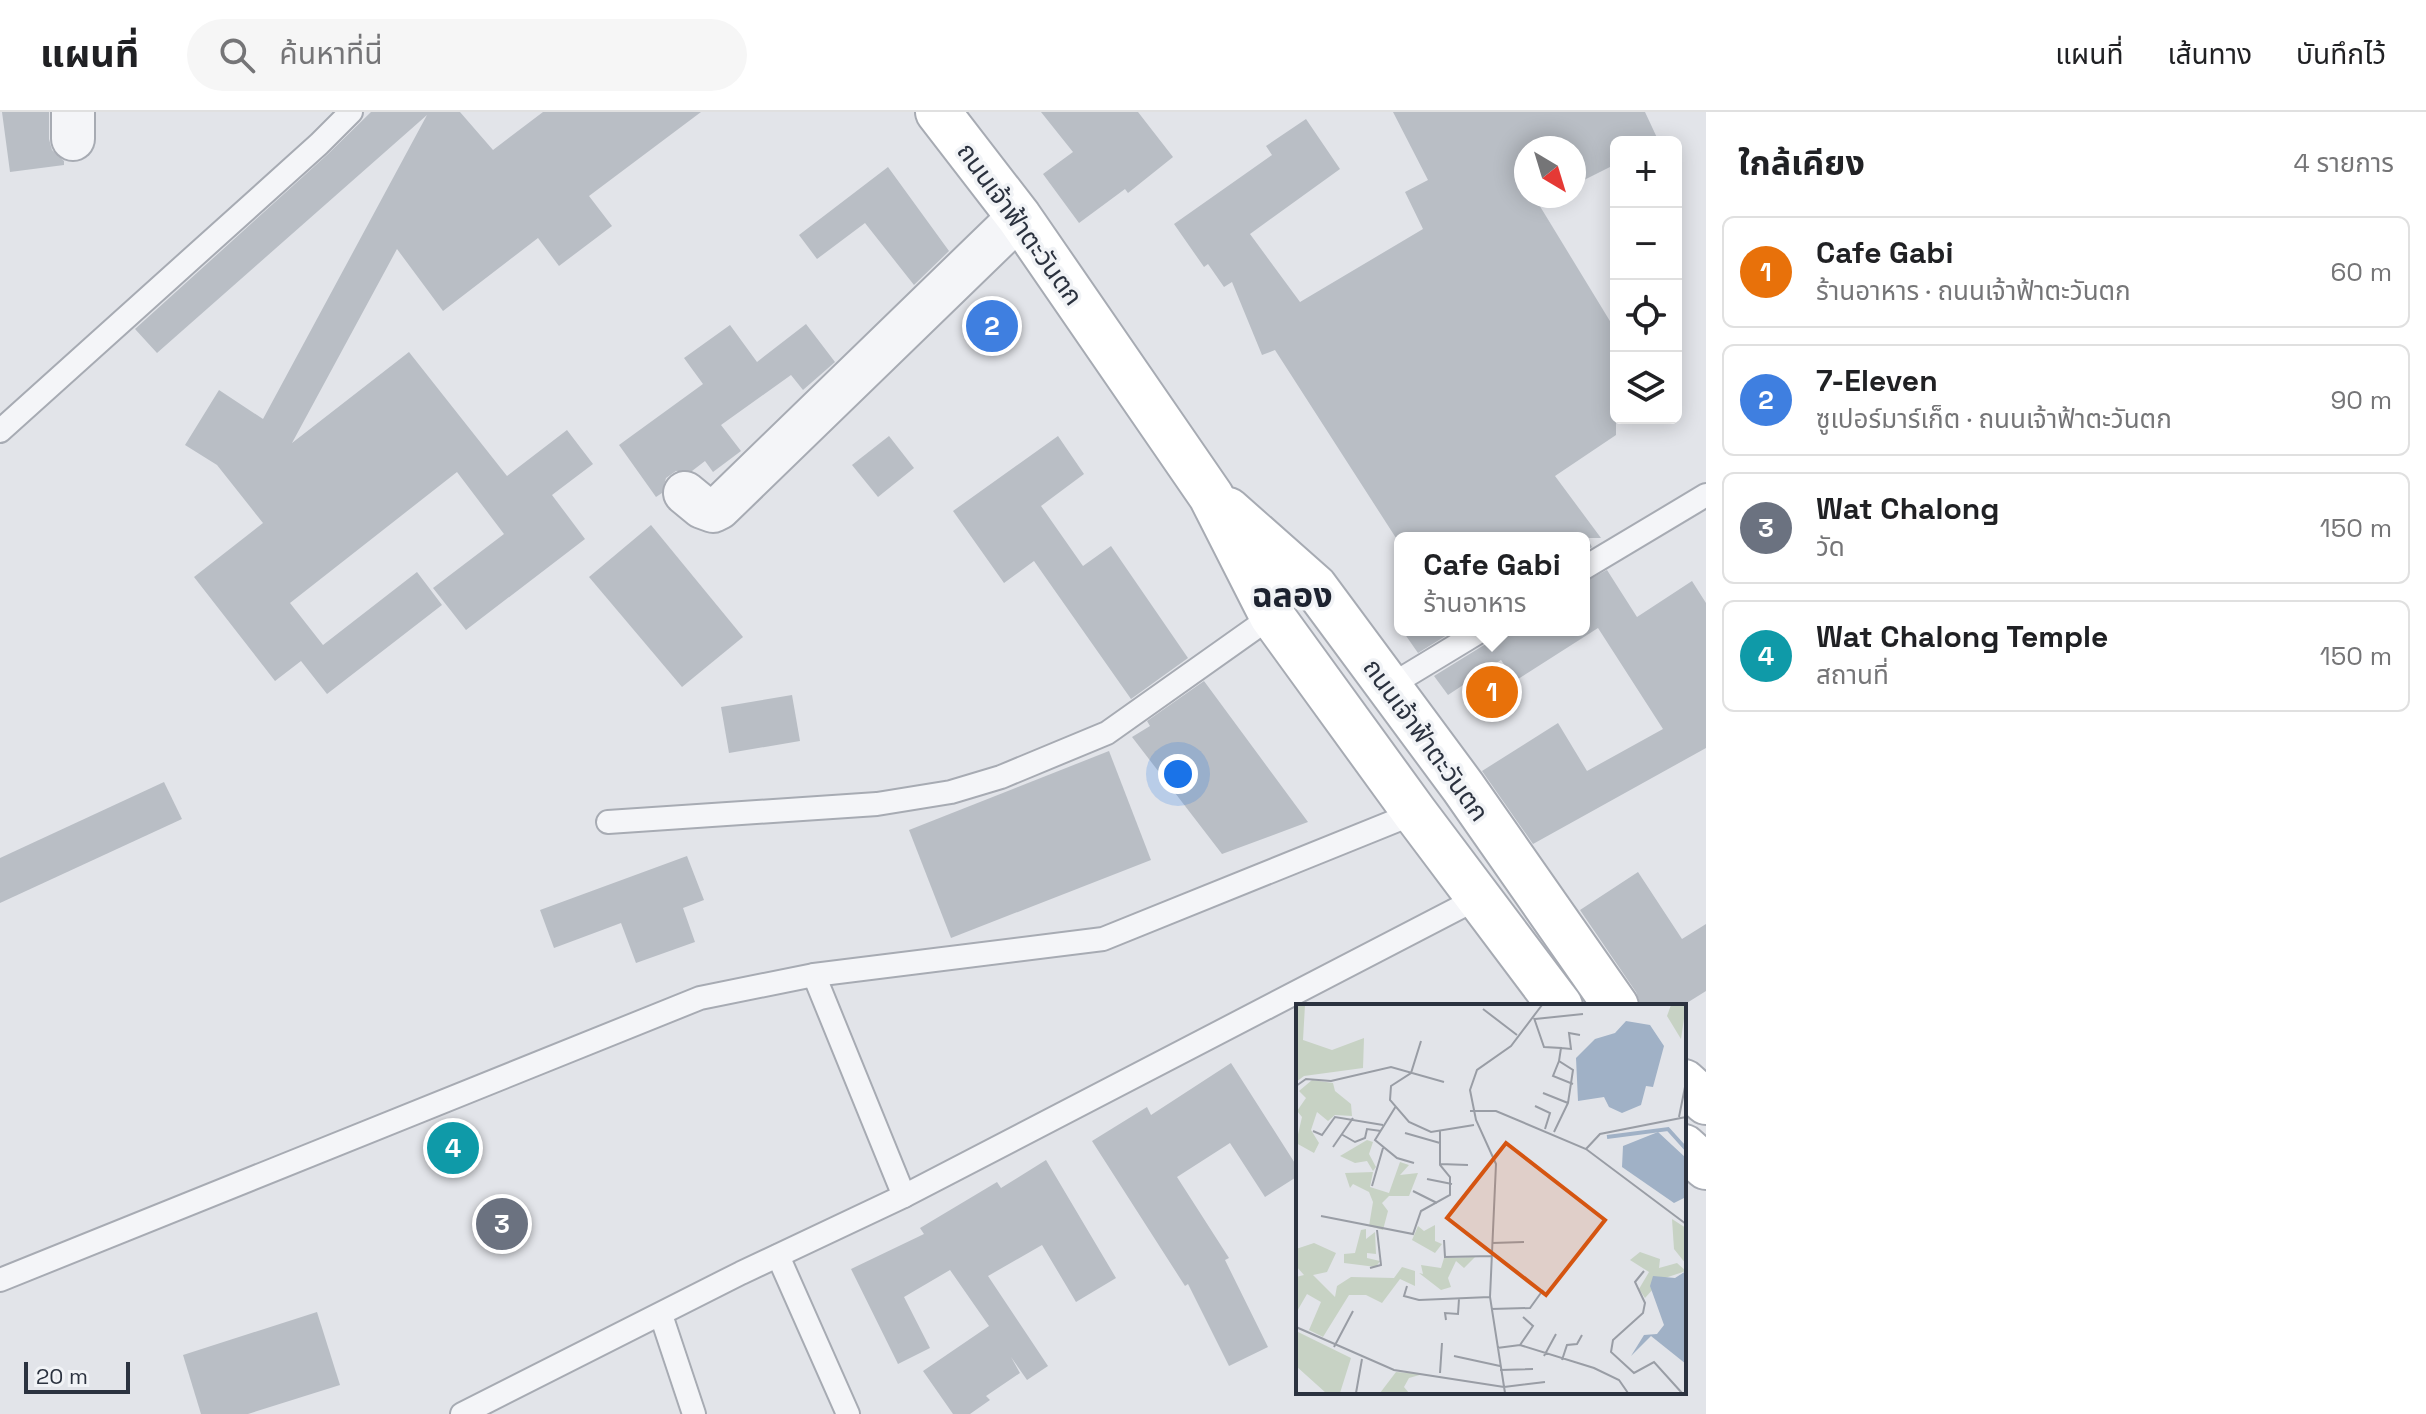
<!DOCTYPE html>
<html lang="th">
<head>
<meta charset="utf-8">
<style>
	body { margin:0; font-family:"Space Grotesk","Noto Sans Thai",sans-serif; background:#f6f6f6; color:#202124 }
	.controls { position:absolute; right:24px; top:24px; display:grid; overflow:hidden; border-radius:12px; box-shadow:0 4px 20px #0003 }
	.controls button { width:72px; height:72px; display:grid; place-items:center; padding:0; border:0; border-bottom:2px solid #e0e0e0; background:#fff; color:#202124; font:40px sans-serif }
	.compass { position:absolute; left:1514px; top:24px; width:72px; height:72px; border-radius:50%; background:#fff; box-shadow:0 4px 20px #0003; rotate:142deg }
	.scale { position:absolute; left:24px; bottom:20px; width:106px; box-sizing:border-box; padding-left:8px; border:4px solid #2b323f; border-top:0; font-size:22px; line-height:28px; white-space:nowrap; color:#2b323f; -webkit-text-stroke:6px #f1f3f6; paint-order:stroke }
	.you { position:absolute; left:1178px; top:662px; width:28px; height:28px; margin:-20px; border:6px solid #fff; border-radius:50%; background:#1a73e8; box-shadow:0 0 0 12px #1a73e833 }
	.badge { display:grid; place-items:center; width:52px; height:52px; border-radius:50%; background:#c25360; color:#fff; font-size:26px; font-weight:700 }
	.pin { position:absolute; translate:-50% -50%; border:4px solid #fff; box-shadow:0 2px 8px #0006 }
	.popup { position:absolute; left:1394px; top:420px; width:196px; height:104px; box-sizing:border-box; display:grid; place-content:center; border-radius:12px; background:#fff; filter:drop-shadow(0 2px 6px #0005); font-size:26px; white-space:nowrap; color:#757577 }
	.popup b { font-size:30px; color:#202124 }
	.popup::after { content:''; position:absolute; left:50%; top:100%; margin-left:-16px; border:16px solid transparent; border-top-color:#fff }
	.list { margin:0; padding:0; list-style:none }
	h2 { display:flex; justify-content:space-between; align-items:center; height:104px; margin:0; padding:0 32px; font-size:34px }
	h2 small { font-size:26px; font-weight:400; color:#757577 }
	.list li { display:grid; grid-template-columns:52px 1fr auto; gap:24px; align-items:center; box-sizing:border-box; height:112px; margin:0 16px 16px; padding:0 16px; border:2px solid #e0e0e0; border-radius:12px }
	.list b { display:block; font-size:30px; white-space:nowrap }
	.list p { margin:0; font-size:26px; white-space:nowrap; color:#757577 }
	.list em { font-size:26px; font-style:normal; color:#757577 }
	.icon { flex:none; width:44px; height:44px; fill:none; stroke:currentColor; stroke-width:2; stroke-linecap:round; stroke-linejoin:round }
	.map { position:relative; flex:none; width:1706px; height:1302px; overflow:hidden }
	header { display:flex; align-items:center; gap:48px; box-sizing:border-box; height:112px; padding:0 40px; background:#fff; border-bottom:2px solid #e0e0e0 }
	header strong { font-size:38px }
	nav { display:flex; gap:44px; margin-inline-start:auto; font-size:28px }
	.search { width:560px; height:72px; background:#f6f6f6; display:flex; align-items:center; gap:20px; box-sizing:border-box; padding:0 28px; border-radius:44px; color:#757577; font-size:30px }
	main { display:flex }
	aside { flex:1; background:#fff }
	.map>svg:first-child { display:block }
	.building { fill:#b9bec5 }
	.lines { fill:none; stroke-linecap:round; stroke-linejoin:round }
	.service-casing { stroke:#a7abb3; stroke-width:26 }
	.minor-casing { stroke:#a7abb3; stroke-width:46 }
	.secondary-casing { stroke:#a7abb3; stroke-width:48 }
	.service { stroke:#f4f5f8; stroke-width:22 }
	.minor { stroke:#f4f5f8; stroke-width:42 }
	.secondary { stroke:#fff; stroke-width:44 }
	.labels { text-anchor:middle; stroke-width:7; stroke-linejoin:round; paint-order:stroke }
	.street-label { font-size:26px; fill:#2b323f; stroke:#f1f3f6 }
	.district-label { font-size:34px; font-weight:bold; fill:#1d2330; stroke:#f1f3f6 }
	.inset-river { fill:none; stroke:#a0b1c6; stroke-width:4 }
	.inset-road { fill:none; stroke:#999da5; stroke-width:2 }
	.view { fill:#d55511; fill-opacity:0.15; stroke:#d55511; stroke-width:4 }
	.inset-edge { fill:none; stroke:#2b323f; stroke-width:4 }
</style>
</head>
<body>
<header>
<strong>แผนที่</strong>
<div class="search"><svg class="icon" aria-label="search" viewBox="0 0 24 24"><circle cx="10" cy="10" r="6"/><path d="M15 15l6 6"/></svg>ค้นหาที่นี่</div>
<nav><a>แผนที่</a><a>เส้นทาง</a><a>บันทึกไว้</a></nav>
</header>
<main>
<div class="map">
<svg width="1706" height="1302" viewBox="0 0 1706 1302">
	<rect width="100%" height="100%" fill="#e2e4e9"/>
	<!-- building -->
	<g class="building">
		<polygon points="2,0 49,0 49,27 52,38 64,49 64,53 10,60"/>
		<polygon points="371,0 460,0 493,38 543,0 701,0 589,84 612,114 559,154 538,126 443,199 397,137 292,331 409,240 507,364 567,318 593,352 552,383 585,427 466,518 433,476 504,422 457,360 290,491 323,533 417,460 442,493 327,582 301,549 275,569 194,465 263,411 217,353 185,333 219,278 263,307 427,3 157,241 135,217 328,42"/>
		<polygon points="1041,0 1138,0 1173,45 1128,81 1125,77 1079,111 1043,62 1073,40"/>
		<polygon points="1393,0 1645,0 1659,30 1616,30 1616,52 1574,73 1574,36 1526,36 1526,84 1552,84 1538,91 1616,219 1616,323 1555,364 1601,426 1587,426 1592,435 1584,440 1584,426 1396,426 1275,238 1262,243 1232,170 1224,175 1208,152 1204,155 1174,112 1272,43 1266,34 1306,7 1340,57 1250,122 1300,190 1423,117 1405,80 1428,68"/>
		<polygon points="888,55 949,139 914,173 865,111 817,147 799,123"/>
		<polygon points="806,212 835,250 803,278 791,263 721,313 741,339 713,360 705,349 692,359 676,359 666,366 662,381 656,385 619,333 703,272 684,246 730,213 757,250"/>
		<polygon points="889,324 914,356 878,385 852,353"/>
		<polygon points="1058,324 1084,362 1041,394 1083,454 1111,434 1188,546 1131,587 1034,449 1004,471 953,399"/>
		<polygon points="651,413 743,525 682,575 589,465"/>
		<polygon points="1607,458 1637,505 1692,469 1706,491 1706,636 1533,732 1482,659 1558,611 1587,659 1663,617 1598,516 1515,569 1501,548 1448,583 1434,564 1489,530 1496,518 1584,518 1584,470"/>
		<polygon points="1402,518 1455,518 1418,541"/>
		<polygon points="1204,569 1308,710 1222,742 1132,625 1150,614 1147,609"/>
		<polygon points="792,583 800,629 729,641 721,595"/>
		<polygon points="1109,639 1151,748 951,826 909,718"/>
		<polygon points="164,670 182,707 0,791 0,746"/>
		<polygon points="687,744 704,788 683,796 695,830 636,851 621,811 554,836 540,798"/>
		<polygon points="1638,760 1682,827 1706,812 1706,879 1682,894 1641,894 1636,880 1580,798"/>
		<polygon points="1231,951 1298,1056 1298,1064 1265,1085 1230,1031 1177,1065 1229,1146 1225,1148 1268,1235 1229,1254 1188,1172 1185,1174 1092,1029 1147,995 1151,1003"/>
		<polygon points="1046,1048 1116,1166 1076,1190 1042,1133 988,1164 1048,1254 1027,1268 1011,1245 1020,1261 986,1284 990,1288 970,1302 953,1302 923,1259 989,1214 950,1158 904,1185 930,1236 898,1252 851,1157 924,1122 920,1116 997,1070 1001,1076"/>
		<polygon points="317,1200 340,1273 248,1302 201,1302 183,1243"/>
	</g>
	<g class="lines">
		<!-- service casing -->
		<g class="service-casing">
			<g id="service">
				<polyline points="0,319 319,32 351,0"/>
				<polyline points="1584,456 1706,383"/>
				<polyline points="1388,575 1482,518"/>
				<polyline points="608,710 877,692 951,680 1001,665 1107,621 1272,504"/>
				<polyline points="814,863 904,1084"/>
				<polyline points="778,1144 848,1302"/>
				<polyline points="0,1168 700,886 814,863 1103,827 1415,701"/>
				<polyline points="661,1203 694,1302"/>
				<polyline points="462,1302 741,1161 904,1084 1480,785"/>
			</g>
		</g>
		<!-- minor casing -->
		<g class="minor-casing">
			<g id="minor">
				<polyline points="73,0 73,27"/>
				<polyline points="685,381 702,395 713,399 719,396 1019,105"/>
			</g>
		</g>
		<!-- secondary casing -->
		<g class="secondary-casing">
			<g id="secondary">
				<polyline points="938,0 1019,105 1211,384 1272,504 1415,701 1560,894"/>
				<polyline points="1228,398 1315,475 1463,675 1616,894"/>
				<polyline points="1684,970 1706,990"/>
				<polyline points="1684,1035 1706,1055"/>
			</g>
		</g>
		<!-- service -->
		<use href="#service" class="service"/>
		<!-- minor -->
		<use href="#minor" class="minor"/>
		<!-- secondary -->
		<use href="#secondary" class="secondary"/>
	</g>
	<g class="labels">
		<!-- street labels -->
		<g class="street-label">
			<text transform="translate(1020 112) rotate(54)" y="9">ถนนเจ้าฟ้าตะวันตก</text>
			<text transform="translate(1426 628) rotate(54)" y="9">ถนนเจ้าฟ้าตะวันตก</text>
		</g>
		<!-- district labels -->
		<g class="district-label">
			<text x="1292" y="495">ฉลอง</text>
		</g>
	</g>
	<!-- overview -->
	<g transform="translate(1296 892)">
		<rect width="390" height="390" fill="#e2e4e9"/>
		<path d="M 0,1 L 9,1 L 7,36 L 36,46 L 68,34 L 67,64 L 8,72 L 0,78 ZM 375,1 L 390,1 L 385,35 L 371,12 ZM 16,76 L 37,79 L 39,87 L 55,100 L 56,112 L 39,111 L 32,117 L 21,108 L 15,126 L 23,139 L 18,149 L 0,139 L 6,113 L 1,107 L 10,94 L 3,87 ZM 71,136 L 77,138 L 73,150 L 80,163 L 77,167 L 71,157 L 59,159 L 44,152 ZM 104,158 L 113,161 L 104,171 L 122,169 L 113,192 L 93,192 L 86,199 L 92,207 L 87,226 L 73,222 L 77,198 L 73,188 L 57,180 L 54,184 L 49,169 L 77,168 L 74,183 L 93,189 ZM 376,215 L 390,224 L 390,260 L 378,245 ZM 139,221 L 139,237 L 146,240 L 139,249 L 116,236 L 122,222 L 128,227 ZM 70,225 L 70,235 L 79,228 L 80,250 L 71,249 L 71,254 L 84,257 L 80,263 L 48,259 L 48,250 L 59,249 L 65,226 ZM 18,239 L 40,249 L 31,268 L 17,271 L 39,293 L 41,282 L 55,273 L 98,274 L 106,263 L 119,267 L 119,282 L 104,275 L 86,299 L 70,291 L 53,291 L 27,333 L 13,326 L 25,298 L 11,290 L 0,309 L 0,273 L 8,271 L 0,262 L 0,245 ZM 344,248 L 364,255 L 363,264 L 381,259 L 390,267 L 366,275 L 349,294 L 343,285 L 353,268 L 334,256 ZM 179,253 L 168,264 L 160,257 L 152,274 L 155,283 L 145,286 L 123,269 L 127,270 L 125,261 L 145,264 L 148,254 ZM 0,327 L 55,354 L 44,389 L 30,389 L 0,362 ZM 100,368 L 127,370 L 113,374 L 108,383 L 113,389 L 84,389 Z" fill="#c7d2c4"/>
		<path d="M 330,17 L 354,21 L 368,42 L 357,83 L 350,82 L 345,101 L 326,109 L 313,103 L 308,93 L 282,97 L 280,54 L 299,35 L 319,29 ZM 362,128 L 390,154 L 390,193 L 378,199 L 326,163 L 327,142 ZM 390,267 L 390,360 L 355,332 L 335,352 L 348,331 L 361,330 L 368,321 L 354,282 L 357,272 L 379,274 Z" fill="#a0b1c6"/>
		<path class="inset-river" d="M 311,133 L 372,125 L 390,145"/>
		<path class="inset-road" d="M 187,5 L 221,31M 238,14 L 248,43 L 265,44 L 263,57 L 277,66 L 272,99 L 258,128M 239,15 L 287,10M 125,37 L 115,69 L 95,82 L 94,96 L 113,118 L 135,128 L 178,121M 265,44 L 275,45 L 273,29 L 284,31M 263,57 L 257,72 L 277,80M 0,82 L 10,75 L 35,77 L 95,63 L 148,78M 247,89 L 272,99M 100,102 L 79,136 L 101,154 L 118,159M 239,102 L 254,109 L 249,125M 174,107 L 200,107 L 290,145 L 390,220M 383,113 L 390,78M 17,127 L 26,131 L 39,113 L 87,121M 109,129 L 144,139M 45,130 L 59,138 L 69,134 L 71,125 L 85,127M 37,143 L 57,114M 290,145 L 304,130 L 390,113M 144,160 L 172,161M 131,175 L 156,180M 76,182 L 87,144M 117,187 L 141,199M 25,212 L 117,230 L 125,207 L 154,191 L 154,173 L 144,161 L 144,127M 148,236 L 149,253 L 196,252M 196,239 L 228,238M 74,264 L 85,261 L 81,226M 348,267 L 339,278 L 349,299 L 347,309 L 317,336 L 315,348 L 338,369 L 358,358 L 386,389M 111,282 L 108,292 L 123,296 L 194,293M 195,305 L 234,304 L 247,286M 150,316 L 149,309 L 162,310 L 163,295M 0,323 L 98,366 L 208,383 L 249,378M 224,341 L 237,322 L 227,313M 38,343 L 57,307M 201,344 L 224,341 L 298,364 L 323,376 L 332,389M 158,352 L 204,362M 248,352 L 260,330M 266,356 L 271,341 L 281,340 L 286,331M 204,366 L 237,365M 144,369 L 146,339M 60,389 L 66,355M 209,389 L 194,293 L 200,160 L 180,116 L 174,86 L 181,66 L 215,42 L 246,1"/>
		<path class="view" d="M 210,139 L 309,216 L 250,291 L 151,214 Z"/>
		<rect width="390" height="390" class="inset-edge"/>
	</g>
</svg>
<div class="controls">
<button>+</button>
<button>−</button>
<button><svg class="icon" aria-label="locate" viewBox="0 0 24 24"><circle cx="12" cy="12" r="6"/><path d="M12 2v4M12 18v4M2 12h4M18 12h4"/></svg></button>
<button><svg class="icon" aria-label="layers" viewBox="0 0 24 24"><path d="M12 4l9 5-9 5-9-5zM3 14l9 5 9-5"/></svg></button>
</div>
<svg class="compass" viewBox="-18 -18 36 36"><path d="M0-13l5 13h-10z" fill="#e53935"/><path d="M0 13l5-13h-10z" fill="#757577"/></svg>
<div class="scale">20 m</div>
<div class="you"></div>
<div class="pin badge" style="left:1492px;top:580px;background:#e8710a">1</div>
<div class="popup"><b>Cafe Gabi</b>ร้านอาหาร</div>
<div class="pin badge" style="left:992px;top:214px;background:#3f7fe0">2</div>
<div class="pin badge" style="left:502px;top:1112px;background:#6b7280">3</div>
<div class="pin badge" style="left:453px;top:1036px;background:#0f9aa8">4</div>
</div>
<aside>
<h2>ใกล้เคียง<small>4 รายการ</small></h2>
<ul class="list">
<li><span class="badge" style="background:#e8710a">1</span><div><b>Cafe Gabi</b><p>ร้านอาหาร · ถนนเจ้าฟ้าตะวันตก</p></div><em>60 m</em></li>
<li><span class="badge" style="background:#3f7fe0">2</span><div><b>7-Eleven</b><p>ซูเปอร์มาร์เก็ต · ถนนเจ้าฟ้าตะวันตก</p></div><em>90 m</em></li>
<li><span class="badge" style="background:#6b7280">3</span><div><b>Wat Chalong</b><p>วัด</p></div><em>150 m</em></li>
<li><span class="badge" style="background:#0f9aa8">4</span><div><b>Wat Chalong Temple</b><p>สถานที่</p></div><em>150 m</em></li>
</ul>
</aside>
</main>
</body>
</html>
